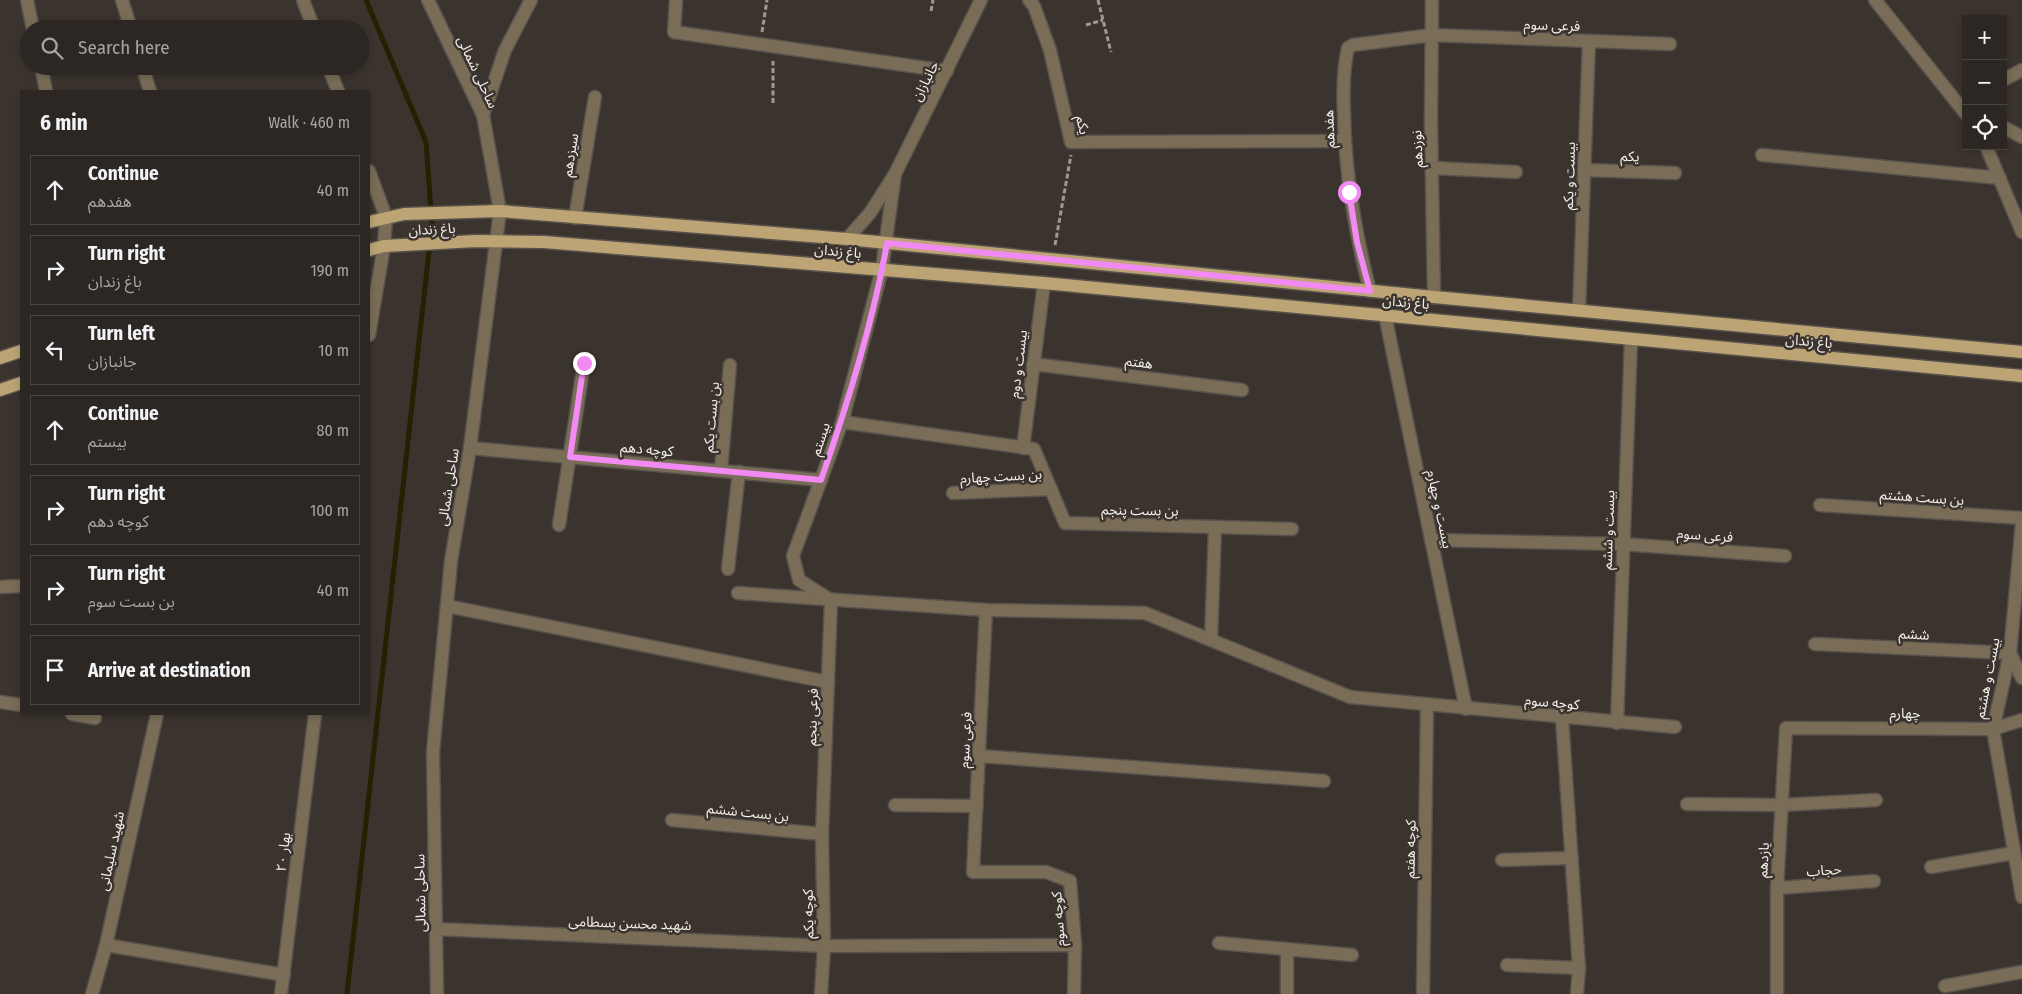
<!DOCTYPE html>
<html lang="en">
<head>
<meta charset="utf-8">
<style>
	body { margin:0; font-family:"Fira Sans Condensed","Noto Sans Arabic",sans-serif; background:#342f2a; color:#f1f3f6 }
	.controls { position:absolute; right:15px; top:15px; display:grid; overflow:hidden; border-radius:0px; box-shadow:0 2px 8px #0003 }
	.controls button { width:45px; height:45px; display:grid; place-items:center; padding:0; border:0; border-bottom:1px solid #484440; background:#2c2722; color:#f1f3f6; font:25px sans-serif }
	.stop { position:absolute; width:15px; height:15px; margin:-11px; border:4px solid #f28af3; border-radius:50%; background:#fff }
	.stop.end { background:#f28af3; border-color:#fff; box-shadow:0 1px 5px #0008 }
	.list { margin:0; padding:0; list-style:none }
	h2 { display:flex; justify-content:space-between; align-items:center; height:65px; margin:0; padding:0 20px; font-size:21px }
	h2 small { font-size:16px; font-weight:400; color:#a6a5a5 }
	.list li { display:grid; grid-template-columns:32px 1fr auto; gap:15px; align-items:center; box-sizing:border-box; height:70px; margin:0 10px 10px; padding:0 10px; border:1px solid #484440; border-radius:0px }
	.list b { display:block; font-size:19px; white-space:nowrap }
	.list p { margin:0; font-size:16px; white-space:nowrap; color:#a6a5a5 }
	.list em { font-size:16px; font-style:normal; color:#a6a5a5 }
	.icon { flex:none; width:28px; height:28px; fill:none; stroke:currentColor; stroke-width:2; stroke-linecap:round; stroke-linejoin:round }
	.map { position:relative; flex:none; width:2022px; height:994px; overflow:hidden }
	.search { position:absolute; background:#2c2722; box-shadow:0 2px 8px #0003; left:20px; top:20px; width:350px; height:55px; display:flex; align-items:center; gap:12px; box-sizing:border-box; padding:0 18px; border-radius:28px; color:#a6a5a5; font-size:19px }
	.panel { position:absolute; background:#2c2722; box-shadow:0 2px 8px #0003; left:20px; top:90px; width:350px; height:625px; border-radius:0px }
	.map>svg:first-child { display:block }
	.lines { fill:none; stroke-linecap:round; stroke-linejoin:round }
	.stream { stroke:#242001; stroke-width:5 }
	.minor-casing { stroke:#59524c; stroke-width:15 }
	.major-casing { stroke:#59524c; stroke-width:15 }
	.path { stroke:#9e9994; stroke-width:3; stroke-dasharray:5 2.5; stroke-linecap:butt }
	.minor { stroke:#796d57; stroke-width:12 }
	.major { stroke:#bda474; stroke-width:12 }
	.route { stroke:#f28af3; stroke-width:6 }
	.labels { text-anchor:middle; stroke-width:5; stroke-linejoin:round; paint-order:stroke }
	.street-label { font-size:14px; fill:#f4f0ec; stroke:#3b342e }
</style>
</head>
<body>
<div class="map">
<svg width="2022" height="994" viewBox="0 0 2022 994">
	<rect width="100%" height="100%" fill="#3b342e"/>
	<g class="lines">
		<!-- stream -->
		<polyline class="stream" points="347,994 432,224 426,142 366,0"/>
		<!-- minor casing -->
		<g class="minor-casing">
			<g id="minor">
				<polyline points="27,0 33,29"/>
				<polyline points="122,0 131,29"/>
				<polyline points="303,0 314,29"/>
				<polyline points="428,0 483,115 500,211 470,448 451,561 433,752 437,994"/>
				<polyline points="676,0 674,32 947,71"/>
				<polyline points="1029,0 1034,6 1050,50 1071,142 1344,141"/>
				<polyline points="1432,0 1431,121 1434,297"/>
				<polyline points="1875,0 1966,114"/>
				<polyline points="41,66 46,91"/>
				<polyline points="142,66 150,91"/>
				<polyline points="328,66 338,91"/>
				<polyline points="2003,80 2022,70"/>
				<polyline points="483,115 505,50 531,0"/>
				<polyline points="2003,127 2022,137"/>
				<polyline points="1986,146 2022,232"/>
				<polyline points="1762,155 2000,178"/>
				<polyline points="1433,168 1516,172"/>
				<polyline points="1584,170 1675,173"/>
				<polyline points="369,171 386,217 384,246 369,335"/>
				<polyline points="575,218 595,97"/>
				<polyline points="847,239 870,213 895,174 981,0"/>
				<path d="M 1370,291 C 1355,232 1345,174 1344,113 C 1343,92 1343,69 1348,48 L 1353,45 L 1432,35 L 1670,44"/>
				<polyline points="1579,311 1589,41"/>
				<polyline points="1385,315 1466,709"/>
				<polyline points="1033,364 1242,390"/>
				<polyline points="842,422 1034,449 1065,523 1292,529"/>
				<polyline points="470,448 821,480"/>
				<polyline points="1023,448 1044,283"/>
				<polyline points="721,470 730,365"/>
				<polyline points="953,493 1051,489"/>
				<polyline points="1820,505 2022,518"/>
				<polyline points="2022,523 2010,653 1993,729 2022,897"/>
				<polyline points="559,525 584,363"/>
				<polyline points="1431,540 1622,544 1785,556"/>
				<polyline points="728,569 739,472"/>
				<polyline points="0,587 21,586"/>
				<polyline points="738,593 986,610 1145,613 1350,697 1675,727"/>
				<polyline points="829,599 799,580 793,556 842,422 882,269 895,174"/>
				<polyline points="447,606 828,682"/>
				<polyline points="986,610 973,872 1046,872 1070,881 1075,945 1074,994"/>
				<polyline points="1211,640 1215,527"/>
				<polyline points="1815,644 2010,653 2022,678"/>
				<polyline points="0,702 21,705"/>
				<polyline points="72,714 95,718"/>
				<polyline points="1562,718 1579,968 1577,994"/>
				<polyline points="1617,723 1631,339"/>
				<polyline points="979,756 1324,781"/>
				<polyline points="1687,804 1781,805 1876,800"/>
				<polyline points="895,805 977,806"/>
				<polyline points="672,820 822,834"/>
				<polyline points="1502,860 1572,858"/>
				<polyline points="1931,867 2014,853"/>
				<polyline points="1777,888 1874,881"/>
				<polyline points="436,929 824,946 1075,945"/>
				<polyline points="1219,943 1352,955"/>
				<polyline points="106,945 284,975"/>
				<polyline points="1507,965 1579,968"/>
				<polyline points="1945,986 2022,972"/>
				<polyline points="92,994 106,945 157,714"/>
				<polyline points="281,994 315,714"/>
				<polyline points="821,994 824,946 822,834 831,601"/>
				<polyline points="1287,994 1287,949"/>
				<polyline points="1423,994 1427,705"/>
				<polyline points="1777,994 1777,888 1786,728 1993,729 2022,720"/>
			</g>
		</g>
		<!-- major casing -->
		<g class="major-casing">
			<g id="major">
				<polyline points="369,222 404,214 500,211 847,239 1434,297 2022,352"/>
				<polyline points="369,250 384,246 476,241 544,242 1044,283 2022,376"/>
				<polyline points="0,358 21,351"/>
				<polyline points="0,390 21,383"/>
			</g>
		</g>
		<!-- path -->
		<g class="path">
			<polyline points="1098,0 1111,52"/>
			<polyline points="931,11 933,0"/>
			<polyline points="1086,25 1103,20"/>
			<polyline points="762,32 767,0"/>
			<polyline points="773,103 773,61"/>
			<polyline points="1055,245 1071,155"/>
		</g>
		<!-- minor -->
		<use href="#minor" class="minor"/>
		<!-- major -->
		<use href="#major" class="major"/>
	</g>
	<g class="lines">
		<!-- route -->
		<path class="route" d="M 584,363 L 570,457 L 821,480 C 848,403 873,323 887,243 L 1370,291 L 1357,242 L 1349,192"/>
	</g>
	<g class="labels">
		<!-- street labels -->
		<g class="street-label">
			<text transform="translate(1552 25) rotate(2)" y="5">فرعی سوم</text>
			<text transform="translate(478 72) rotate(65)" y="5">ساحلی شمالی</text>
			<text transform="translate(925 81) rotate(-63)" y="5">جانبازان</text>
			<text transform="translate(1083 125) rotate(78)" y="5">یکم</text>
			<text transform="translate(1329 129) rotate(-92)" y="5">هفدهم</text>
			<text transform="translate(1417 149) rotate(-93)" y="5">نوزدهم</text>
			<text transform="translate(570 155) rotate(-81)" y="5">سیزدهم</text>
			<text transform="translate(1630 156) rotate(2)" y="5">یکم</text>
			<text transform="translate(1569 176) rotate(-88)" y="5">بیست و یکم</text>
			<text transform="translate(432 229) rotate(-3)" y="5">باغ زندان</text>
			<text transform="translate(838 251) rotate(5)" y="5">باغ زندان</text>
			<text transform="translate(1406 302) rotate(5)" y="5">باغ زندان</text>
			<text transform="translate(1809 341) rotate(5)" y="5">باغ زندان</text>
			<text transform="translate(1139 362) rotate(7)" y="5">هفتم</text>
			<text transform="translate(1018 364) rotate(-83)" y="5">بیست و دوم</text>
			<text transform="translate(711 417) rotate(-85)" y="5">بن بست یکم</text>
			<text transform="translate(820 439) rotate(-71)" y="5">بیستم</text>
			<text transform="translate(647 449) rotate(5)" y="5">کوچه دهم</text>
			<text transform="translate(1001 476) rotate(-3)" y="5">بن بست چهارم</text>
			<text transform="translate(448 487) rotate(-81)" y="5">ساحلی شمالی</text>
			<text transform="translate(1922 497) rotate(4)" y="5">بن بست هشتم</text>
			<text transform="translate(1440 509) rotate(78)" y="5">بیست و چهارم</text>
			<text transform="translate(1140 510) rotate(1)" y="5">بن بست پنجم</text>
			<text transform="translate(1608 530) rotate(-88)" y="5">بیست و ششم</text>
			<text transform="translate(1705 535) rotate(4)" y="5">فرعی سوم</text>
			<text transform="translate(1914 634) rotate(3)" y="5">ششم</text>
			<text transform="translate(1987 678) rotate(-79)" y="5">بیست و هشتم</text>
			<text transform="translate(1552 702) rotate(5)" y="5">کوچه سوم</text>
			<text x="1905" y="718">چهارم</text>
			<text transform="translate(812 717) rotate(-88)" y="5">فرعی پنجم</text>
			<text transform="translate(965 740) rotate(-87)" y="5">فرعی سوم</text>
			<text transform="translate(748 812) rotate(6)" y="5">بن بست ششم</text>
			<text transform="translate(1410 849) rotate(-89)" y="5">کوچه هفتم</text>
			<text transform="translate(111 851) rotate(-78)" y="5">شهید سلیمانی</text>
			<text transform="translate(283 852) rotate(-83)" y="5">بهار ۲۰</text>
			<text transform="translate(1763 860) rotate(-87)" y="5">یازدهم</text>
			<text transform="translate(1824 870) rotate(-4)" y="5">حجاب</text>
			<text transform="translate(420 893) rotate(-91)" y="5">ساحلی شمالی</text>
			<text transform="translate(808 914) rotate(-91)" y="5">کوچه یکم</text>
			<text transform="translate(1058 919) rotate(-94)" y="5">کوچه سوم</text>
			<text transform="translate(630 923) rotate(2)" y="5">شهید محسن بسطامی</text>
		</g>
	</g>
</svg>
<div class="controls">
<button>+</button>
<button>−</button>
<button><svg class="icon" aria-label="locate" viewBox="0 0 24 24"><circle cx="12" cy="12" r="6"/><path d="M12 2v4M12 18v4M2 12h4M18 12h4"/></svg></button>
</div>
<div class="stop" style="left:1349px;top:192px"></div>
<div class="stop end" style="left:584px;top:363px"></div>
<div class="search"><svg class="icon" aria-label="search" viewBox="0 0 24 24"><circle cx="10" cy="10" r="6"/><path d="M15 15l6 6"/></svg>Search here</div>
<section class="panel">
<h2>6 min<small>Walk · 460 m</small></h2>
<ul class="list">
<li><svg class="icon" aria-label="ahead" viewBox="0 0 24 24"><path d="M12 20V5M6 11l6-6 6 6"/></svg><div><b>Continue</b><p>هفدهم</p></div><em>40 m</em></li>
<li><svg class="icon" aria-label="right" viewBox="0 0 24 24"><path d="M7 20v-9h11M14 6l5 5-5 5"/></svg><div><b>Turn right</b><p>باغ زندان</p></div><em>190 m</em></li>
<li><svg class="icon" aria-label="left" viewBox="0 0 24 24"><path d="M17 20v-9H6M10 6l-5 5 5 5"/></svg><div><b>Turn left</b><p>جانبازان</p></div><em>10 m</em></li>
<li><svg class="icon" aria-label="ahead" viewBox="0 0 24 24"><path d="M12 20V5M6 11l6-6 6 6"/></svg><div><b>Continue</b><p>بیستم</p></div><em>80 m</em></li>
<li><svg class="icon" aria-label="right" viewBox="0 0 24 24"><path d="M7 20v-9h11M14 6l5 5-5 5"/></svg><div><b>Turn right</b><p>کوچه دهم</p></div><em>100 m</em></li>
<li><svg class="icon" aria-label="right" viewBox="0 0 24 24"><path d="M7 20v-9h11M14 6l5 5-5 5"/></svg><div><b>Turn right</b><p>بن بست سوم</p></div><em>40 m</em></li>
<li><svg class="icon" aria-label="arrive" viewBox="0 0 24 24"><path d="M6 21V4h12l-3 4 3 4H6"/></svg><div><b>Arrive at destination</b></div></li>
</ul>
</section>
</div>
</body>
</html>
